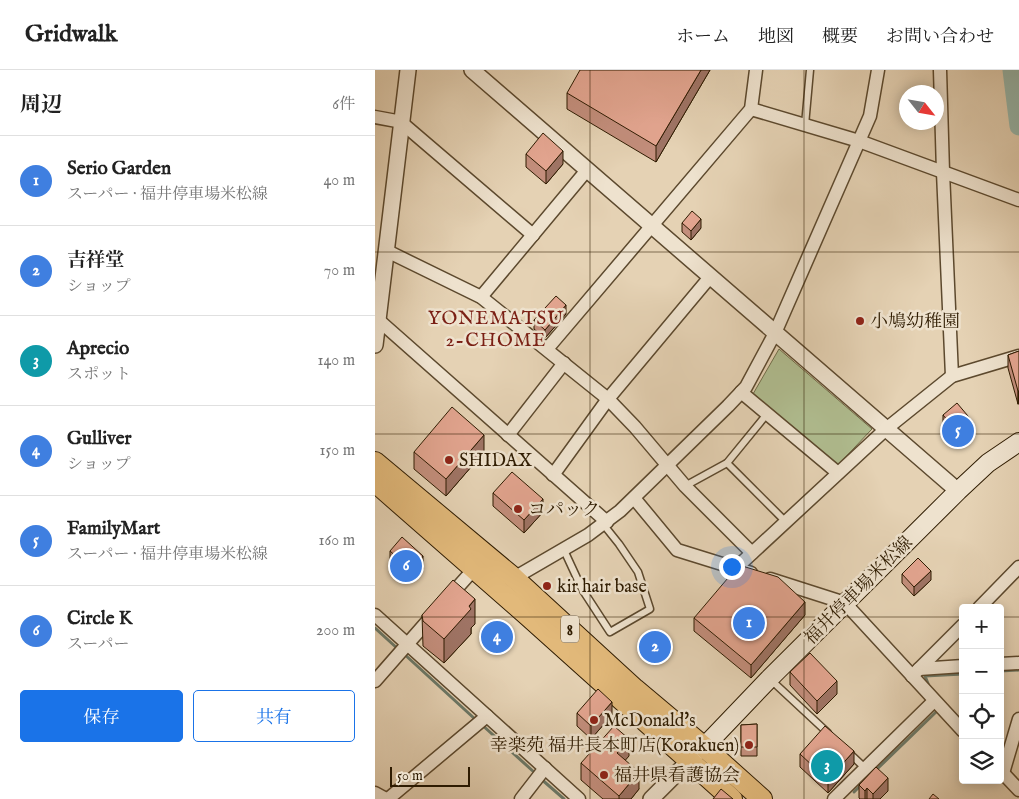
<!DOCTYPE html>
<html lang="ja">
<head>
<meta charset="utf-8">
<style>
	body { margin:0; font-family:"IM FELL English","Noto Serif JP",serif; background:#f6f6f6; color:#222 }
	.controls { position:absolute; right:15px; bottom:15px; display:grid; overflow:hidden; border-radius:5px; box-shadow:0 2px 12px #0003 }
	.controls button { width:45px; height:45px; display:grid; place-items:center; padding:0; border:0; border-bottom:1px solid #e0e0e0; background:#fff; color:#222; font:25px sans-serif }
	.compass { position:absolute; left:524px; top:15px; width:45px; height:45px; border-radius:50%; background:#fff; box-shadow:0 2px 12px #0003; rotate:121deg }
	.scale { position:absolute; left:15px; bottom:12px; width:80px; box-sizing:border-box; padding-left:5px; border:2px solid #2e1b01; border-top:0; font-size:14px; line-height:18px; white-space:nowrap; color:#2e1b01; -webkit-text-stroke:4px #eee2ce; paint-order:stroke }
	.you { position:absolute; left:356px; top:496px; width:18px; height:18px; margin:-12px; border:4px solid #fff; border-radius:50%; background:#1a73e8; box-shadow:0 0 0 8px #1a73e833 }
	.badge { display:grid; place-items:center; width:32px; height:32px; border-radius:50%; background:#1a73e8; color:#fff; font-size:16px; font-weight:700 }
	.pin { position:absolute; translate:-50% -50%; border:2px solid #fff; box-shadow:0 1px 5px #0006 }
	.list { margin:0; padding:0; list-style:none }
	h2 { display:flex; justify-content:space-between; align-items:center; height:65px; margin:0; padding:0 20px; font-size:21px }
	h2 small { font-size:16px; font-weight:400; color:#767676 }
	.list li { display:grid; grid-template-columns:32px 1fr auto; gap:15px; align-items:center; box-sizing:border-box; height:90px; padding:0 20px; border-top:1px solid #e0e0e0 }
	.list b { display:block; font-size:19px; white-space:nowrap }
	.list p { margin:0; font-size:16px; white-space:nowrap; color:#767676 }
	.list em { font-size:16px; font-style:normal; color:#767676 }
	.actions { display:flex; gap:10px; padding:15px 20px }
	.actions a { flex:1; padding:11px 0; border:1px solid #1a73e8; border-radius:5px; text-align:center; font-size:18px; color:#1a73e8 }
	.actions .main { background:#1a73e8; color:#fff }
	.icon { flex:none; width:28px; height:28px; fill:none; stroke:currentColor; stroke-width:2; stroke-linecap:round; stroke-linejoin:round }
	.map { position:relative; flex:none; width:644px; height:729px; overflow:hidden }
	header { display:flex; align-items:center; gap:30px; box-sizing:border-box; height:70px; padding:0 25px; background:#fff; border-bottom:1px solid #e0e0e0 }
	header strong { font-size:24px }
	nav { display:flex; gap:28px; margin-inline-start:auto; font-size:18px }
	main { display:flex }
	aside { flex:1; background:#fff }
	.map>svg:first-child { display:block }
	.green { fill:#b0bd90; stroke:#6f6c48 }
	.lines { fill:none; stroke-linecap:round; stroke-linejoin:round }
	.stream { stroke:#6c7968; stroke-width:3 }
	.river { stroke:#96b8ad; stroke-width:19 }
	.service-casing { stroke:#5c492e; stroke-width:9 }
	.minor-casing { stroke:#5c492e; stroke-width:15 }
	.tertiary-casing { stroke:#5c492e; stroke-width:18 }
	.secondary-casing { stroke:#2e1b01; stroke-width:20 }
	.trunk-casing { stroke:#2e1b01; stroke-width:22 }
	.service { stroke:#eee2ce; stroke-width:6 }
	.minor { stroke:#eee2ce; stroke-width:12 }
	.tertiary { stroke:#eee2ce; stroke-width:15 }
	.secondary { stroke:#eee2ce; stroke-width:18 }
	.trunk { stroke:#e2b97a; stroke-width:20 }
	.wall { fill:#c38e7c; stroke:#2e1b01 }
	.shaded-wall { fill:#9f7465; stroke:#2e1b01 }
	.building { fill:#e3a590; stroke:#2e1b01 }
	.grid { fill:none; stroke:#2e1b01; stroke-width:1; stroke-opacity:0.55 }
	.poi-dot { fill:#8f2418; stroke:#eee2ce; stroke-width:2 }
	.labels { text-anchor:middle; stroke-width:5; stroke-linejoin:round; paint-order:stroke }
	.shield { fill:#eee2ce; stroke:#68573e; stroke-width:1 }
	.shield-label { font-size:16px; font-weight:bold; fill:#2e1b01 }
	.poi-label { font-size:18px; fill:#2e1b01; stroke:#eee2ce; text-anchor:start }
	.street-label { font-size:18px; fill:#2e1b01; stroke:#eee2ce }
	.neighbourhood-label { font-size:19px; letter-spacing:1px; fill:#7a1f14; stroke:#eee2ce }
</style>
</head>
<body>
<header>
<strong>Gridwalk</strong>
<nav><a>ホーム</a><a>地図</a><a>概要</a><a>お問い合わせ</a></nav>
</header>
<main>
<aside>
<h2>周辺<small>6件</small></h2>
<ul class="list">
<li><span class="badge" style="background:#3f7fe0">1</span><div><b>Serio Garden</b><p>スーパー · 福井停車場米松線</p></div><em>40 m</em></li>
<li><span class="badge" style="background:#3f7fe0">2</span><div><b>吉祥堂</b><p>ショップ</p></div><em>70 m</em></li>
<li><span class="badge" style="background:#0f9aa8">3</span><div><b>Aprecio</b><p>スポット</p></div><em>140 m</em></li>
<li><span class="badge" style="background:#3f7fe0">4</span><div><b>Gulliver</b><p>ショップ</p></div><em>150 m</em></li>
<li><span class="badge" style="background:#3f7fe0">5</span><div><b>FamilyMart</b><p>スーパー · 福井停車場米松線</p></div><em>160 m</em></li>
<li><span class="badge" style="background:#3f7fe0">6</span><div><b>Circle K</b><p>スーパー</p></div><em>200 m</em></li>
</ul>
<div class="actions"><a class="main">保存</a><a>共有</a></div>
</aside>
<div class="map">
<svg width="644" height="729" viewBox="0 0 644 729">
	<rect width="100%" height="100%" fill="#e5d2b4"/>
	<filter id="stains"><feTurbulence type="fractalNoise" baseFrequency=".004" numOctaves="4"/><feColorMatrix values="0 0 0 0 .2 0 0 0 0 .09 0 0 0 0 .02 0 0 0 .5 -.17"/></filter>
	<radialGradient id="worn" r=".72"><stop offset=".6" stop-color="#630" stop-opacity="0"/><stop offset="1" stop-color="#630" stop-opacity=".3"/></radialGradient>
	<!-- green -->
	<polygon class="green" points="404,279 497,359 462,396 378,324"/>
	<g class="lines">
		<!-- stream -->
		<g class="stream">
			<polyline points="0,558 23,579"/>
			<polyline points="28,583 101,650"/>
			<polyline points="625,601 644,600"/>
			<polyline points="554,616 550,606 588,604"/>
			<polyline points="106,654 160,703"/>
			<polyline points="500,701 561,642"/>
			<polyline points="165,708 189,729"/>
			<polyline points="479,722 485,716"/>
		</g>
		<!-- river -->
		<polyline class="river" points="637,0 644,56"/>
		<!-- service casing -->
		<g class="service-casing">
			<g id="service">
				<polyline points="430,55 435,0"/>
				<polyline points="352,393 411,452"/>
				<polyline points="310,416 352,393 392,344"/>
				<polyline points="188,478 207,519 235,562 275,539 263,502 244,474 228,454"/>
				<polyline points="396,610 453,663"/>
				<polyline points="473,682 490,698"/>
			</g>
		</g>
		<!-- minor casing -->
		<g class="minor-casing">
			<g id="minor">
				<polyline points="565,0 568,102 577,306"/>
				<polyline points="376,39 484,71 644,130"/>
				<polyline points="0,47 27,52"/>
				<polyline points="27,53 158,165"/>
				<polyline points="12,181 106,227 233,329 260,357 310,416 377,483"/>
				<polyline points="106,227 212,100"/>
				<polyline points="0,247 232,452"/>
				<polyline points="172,279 376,39 381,0"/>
				<polyline points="366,322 463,403"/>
				<polyline points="133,365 189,293"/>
				<polyline points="178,405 233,329 335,207"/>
				<polyline points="259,428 302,480 376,503"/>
				<polyline points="361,498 511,359 577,306 644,286"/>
				<polyline points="139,508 213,465 245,441 353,336 371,317 400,263 495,46 503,0"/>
				<polyline points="395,509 470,533 588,661"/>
				<polyline points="74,527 99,499"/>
				<polyline points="604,538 644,497"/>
				<polyline points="0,545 204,729"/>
				<polyline points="625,594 644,593"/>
				<polyline points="544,599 588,596"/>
				<polyline points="537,606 588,555"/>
				<polyline points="0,611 57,546"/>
				<polyline points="625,700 644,720"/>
				<polyline points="628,703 644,649"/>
				<polyline points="0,723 11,729"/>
				<polyline points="13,729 112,646"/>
				<polyline points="146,729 170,698"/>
				<polyline points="459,729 559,631"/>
			</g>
		</g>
		<!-- tertiary casing -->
		<g class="tertiary-casing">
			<g id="tertiary">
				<polyline points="97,0 583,421"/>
				<polyline points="0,275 33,0"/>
				<polyline points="276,729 321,684"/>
			</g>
		</g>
		<!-- secondary casing -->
		<g class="secondary-casing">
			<polyline id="secondary" points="329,677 394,609 583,421 613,393 644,372"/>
		</g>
		<!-- trunk casing -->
		<g class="trunk-casing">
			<g id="trunk">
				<polyline points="0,392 139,508 260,619 329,677 387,729"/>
				<polyline points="0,412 153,546 357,729"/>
			</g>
		</g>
		<!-- service -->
		<use href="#service" class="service"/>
		<!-- minor -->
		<use href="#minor" class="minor"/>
		<!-- tertiary -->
		<use href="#tertiary" class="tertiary"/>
		<!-- secondary -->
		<use href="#secondary" class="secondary"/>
		<!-- trunk -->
		<use href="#trunk" class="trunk"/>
	</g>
	<!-- wall -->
	<g class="wall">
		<polygon points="335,0 281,92 192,39 192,23"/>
		<polygon points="151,84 188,94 171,114 151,97"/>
		<polygon points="307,153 326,158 316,170 307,162"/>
		<polygon points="191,244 170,268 159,259 159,250"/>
		<polygon points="644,281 643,334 633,298 633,285"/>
		<polygon points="568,345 598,365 584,377 568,358"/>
		<polygon points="39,382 109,382 71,426 39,399"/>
		<polygon points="118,423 168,442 149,463 118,436"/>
		<polygon points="15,481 48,499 36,513 15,494"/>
		<polygon points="527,504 556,510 539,526 527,513"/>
		<polygon points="47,545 100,554 96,558 96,564 69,593 48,576"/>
		<polygon points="430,545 376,608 319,561 319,548"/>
		<polygon points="415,602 462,624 442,644 415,615"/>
		<polygon points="202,643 237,645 216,669 202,656"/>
		<polygon points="382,654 382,686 366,686 366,655"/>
		<polygon points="425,684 479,694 453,723 425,697"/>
		<polygon points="254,686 250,690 264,719 256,729 228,729 206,710 206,693"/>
		<polygon points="484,715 513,721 505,729 485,729 484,728"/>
	</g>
	<!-- shaded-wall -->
	<g class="shaded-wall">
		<polygon points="326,0 335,0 281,92 281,76"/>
		<polygon points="188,81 188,94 171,114 171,101"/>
		<polygon points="326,149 326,158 316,170 316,161"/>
		<polygon points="191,235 191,244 170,268 170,260"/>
		<rect x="643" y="321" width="1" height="13"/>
		<polygon points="598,352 598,365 584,377 584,364"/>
		<polygon points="109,365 109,382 71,426 71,409"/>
		<polygon points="168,429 168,442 149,463 149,450"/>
		<polygon points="48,486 48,499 36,513 36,500"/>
		<polygon points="556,501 556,510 539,526 539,517"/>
		<polygon points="100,529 100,554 96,558 96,564 69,593 69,569"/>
		<polygon points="430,532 430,545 376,608 376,595"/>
		<polygon points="462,611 462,624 442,644 442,631"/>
		<polygon points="237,632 237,645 216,669 216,656"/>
		<polygon points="254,669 254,686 242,700 242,683"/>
		<polygon points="479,681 479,694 453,723 453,710"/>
		<polygon points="264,702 264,719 256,729 244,729 244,726"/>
		<polygon points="513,708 513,721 505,729 498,729 498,724"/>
		<polygon points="492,718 492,729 490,729 490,721"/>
	</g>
	<!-- building -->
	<g class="building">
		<polygon points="205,0 326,0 281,76 192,23"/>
		<polygon points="168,63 188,81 171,101 151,84"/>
		<polygon points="317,141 326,149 316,161 307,153"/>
		<polygon points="181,226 191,235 170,260 159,250"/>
		<polygon points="644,281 644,321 643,321 633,285"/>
		<polygon points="582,333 598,352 584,364 568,345"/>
		<polygon points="77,337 109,365 71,409 39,382"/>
		<polygon points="137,402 168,429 149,450 118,423"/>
		<polygon points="27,467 48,486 36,500 15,481"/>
		<polygon points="543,488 556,501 539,517 527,504"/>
		<polygon points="364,495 403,507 430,532 376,595 319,548"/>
		<polygon points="78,510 100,529 94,536 96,539 69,569 48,551 47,545"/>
		<polygon points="435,583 462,611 442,631 415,602"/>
		<polygon points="223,619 237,632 216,656 202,643"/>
		<polygon points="382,654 382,677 366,677 366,655"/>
		<polygon points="239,656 254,669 242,683 264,702 244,726 206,693"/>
		<polygon points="450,656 479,681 453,710 425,684"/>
		<polygon points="501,697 513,708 498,724 492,718 490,721 484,715"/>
		<polygon points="346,719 358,729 338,729"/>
		<polygon points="558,724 564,729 554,729"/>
	</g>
	<!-- grid -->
	<path class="grid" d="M 215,0 L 215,729M 429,0 L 429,729M 0,182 L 644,182M 0,364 L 644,364M 0,547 L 588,547M 625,547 L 644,547"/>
	<!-- markers -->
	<g class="poi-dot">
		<circle cx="485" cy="251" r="5"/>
		<circle cx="74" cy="390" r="5"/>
		<circle cx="143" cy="439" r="5"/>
		<circle cx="172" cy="516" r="5"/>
		<circle cx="219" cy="650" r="5"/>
		<circle cx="374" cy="675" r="5"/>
		<circle cx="229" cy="705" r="5"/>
	</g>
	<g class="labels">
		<!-- shield labels -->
		<rect class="shield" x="186" y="545.5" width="18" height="27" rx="4"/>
		<g class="shield-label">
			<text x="195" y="565">8</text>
		</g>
		<!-- poi labels -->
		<g class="poi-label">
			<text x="495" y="257">小鳩幼稚園</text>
			<text x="84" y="396">SHIDAX</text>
			<text x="153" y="445">コパック</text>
			<text x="182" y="522">kir hair base</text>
			<text x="229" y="656">McDonald's</text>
			<text x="364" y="681" text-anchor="end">幸楽苑 福井長本町店(Korakuen)</text>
			<text x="239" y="711">福井県看護協会</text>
		</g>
		<!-- street labels -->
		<g class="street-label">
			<text transform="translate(483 520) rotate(-45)" y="6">福井停車場米松線</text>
		</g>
		<!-- neighbourhood labels -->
		<g class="neighbourhood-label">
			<text x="121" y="254">YONEMATSU<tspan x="121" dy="22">2-CHOME</tspan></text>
		</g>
	</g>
	<rect width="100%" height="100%" filter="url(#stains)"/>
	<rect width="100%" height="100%" fill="url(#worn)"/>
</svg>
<div class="controls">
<button>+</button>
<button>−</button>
<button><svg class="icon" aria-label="locate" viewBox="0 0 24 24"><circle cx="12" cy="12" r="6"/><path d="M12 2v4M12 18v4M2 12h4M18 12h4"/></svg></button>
<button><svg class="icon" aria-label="layers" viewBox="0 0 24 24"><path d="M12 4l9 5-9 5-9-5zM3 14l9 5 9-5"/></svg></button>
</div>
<svg class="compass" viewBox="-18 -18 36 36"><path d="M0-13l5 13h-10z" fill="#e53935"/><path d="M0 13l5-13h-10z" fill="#767676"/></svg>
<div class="scale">50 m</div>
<div class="you"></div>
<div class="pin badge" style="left:374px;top:553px;background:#3f7fe0">1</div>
<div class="pin badge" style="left:280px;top:577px;background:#3f7fe0">2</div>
<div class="pin badge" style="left:452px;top:696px;background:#0f9aa8">3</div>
<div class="pin badge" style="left:122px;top:567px;background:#3f7fe0">4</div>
<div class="pin badge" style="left:583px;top:361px;background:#3f7fe0">5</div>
<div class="pin badge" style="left:31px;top:496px;background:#3f7fe0">6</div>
</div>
</main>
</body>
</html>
